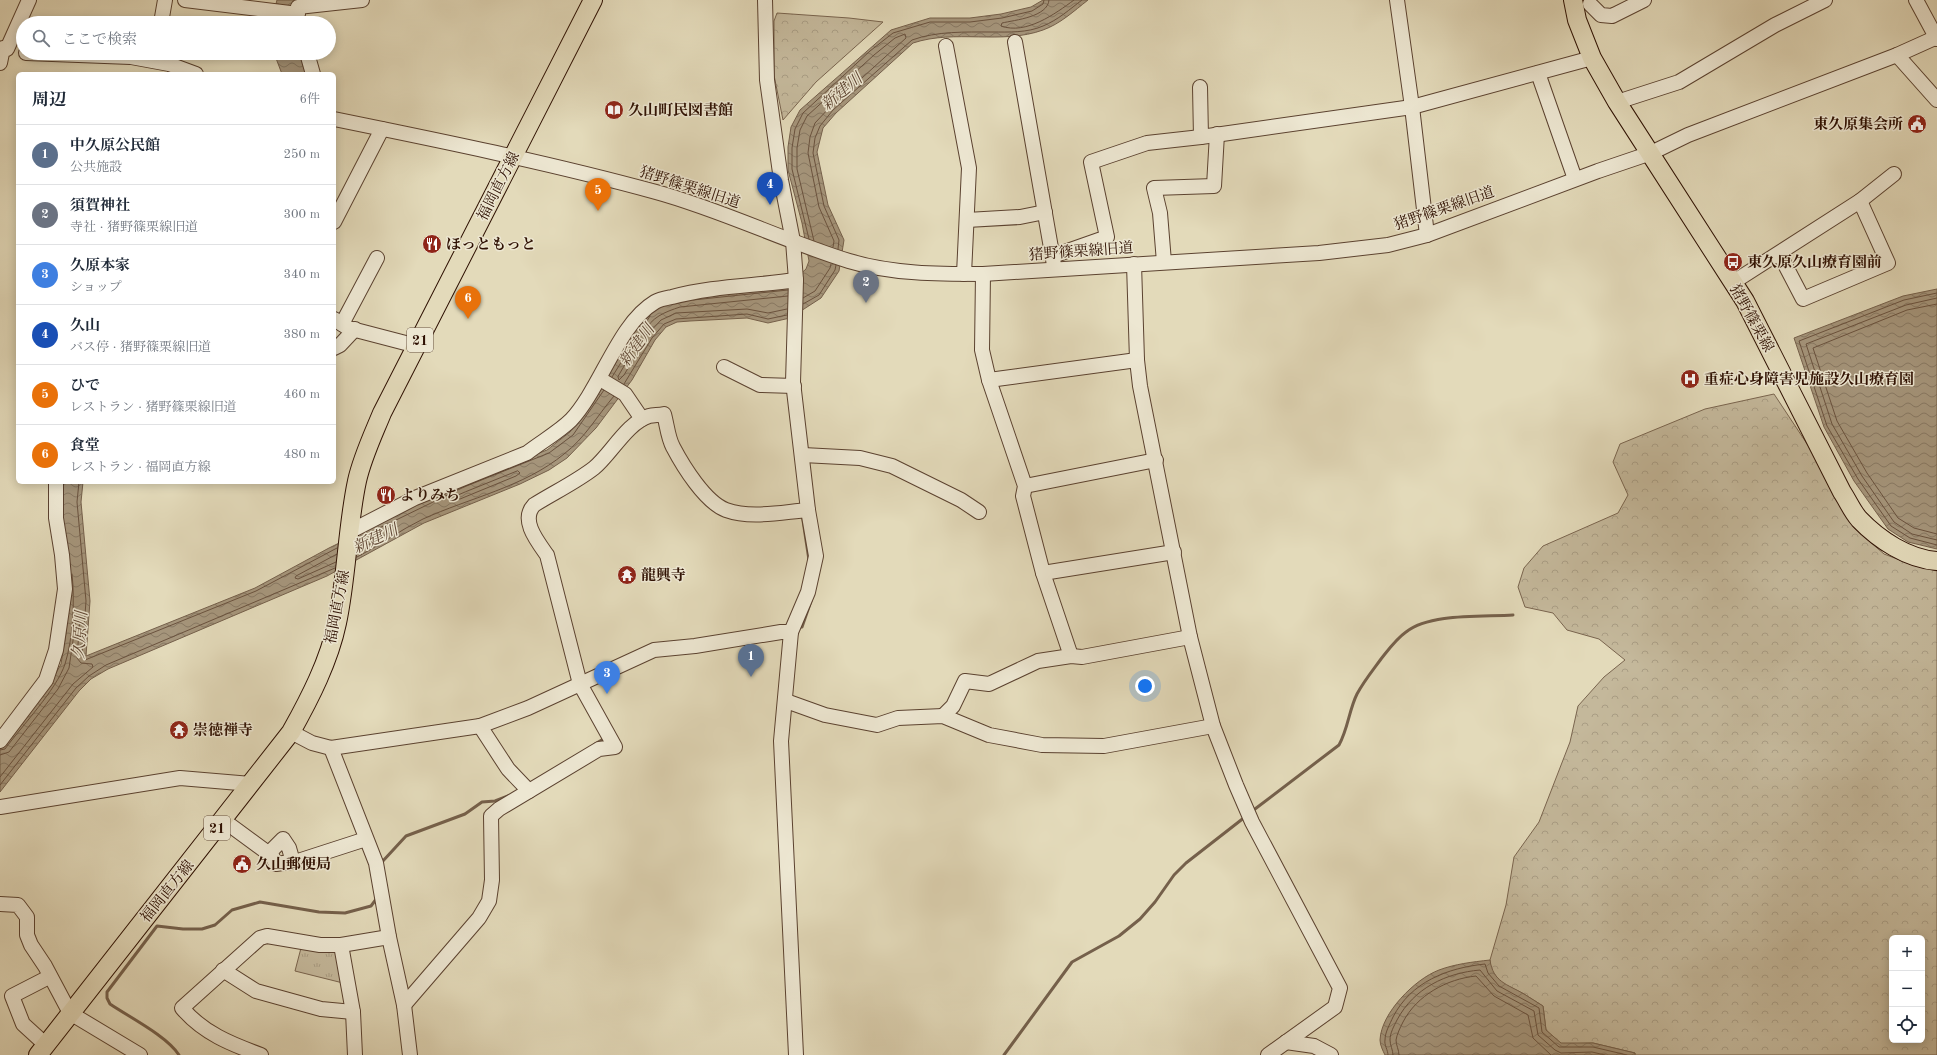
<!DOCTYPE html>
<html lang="ja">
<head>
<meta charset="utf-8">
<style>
	body { margin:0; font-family:"Old Standard TT","Noto Serif JP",serif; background:#f2f2f3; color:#1f2937 }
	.controls { position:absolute; right:12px; bottom:12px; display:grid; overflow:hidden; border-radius:6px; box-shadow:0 2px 10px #0003 }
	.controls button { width:36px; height:36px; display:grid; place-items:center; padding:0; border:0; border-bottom:1px solid #e0e1e3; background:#fff; color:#1f2937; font:20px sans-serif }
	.you { position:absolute; left:1145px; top:686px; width:14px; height:14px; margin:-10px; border:3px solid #fff; border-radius:50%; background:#1a73e8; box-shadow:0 0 0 6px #1a73e833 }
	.badge { display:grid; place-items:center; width:26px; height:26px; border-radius:50%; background:#d93025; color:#fff; font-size:13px; font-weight:700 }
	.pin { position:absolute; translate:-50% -33px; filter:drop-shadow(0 1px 2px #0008) }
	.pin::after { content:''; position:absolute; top:21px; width:14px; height:12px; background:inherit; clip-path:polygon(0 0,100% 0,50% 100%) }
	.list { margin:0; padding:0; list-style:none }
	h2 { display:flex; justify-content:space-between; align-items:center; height:52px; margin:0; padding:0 16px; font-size:17px }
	h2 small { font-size:13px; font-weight:400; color:#747a83 }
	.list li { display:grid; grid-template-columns:26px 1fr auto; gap:12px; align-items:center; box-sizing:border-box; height:60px; padding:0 16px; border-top:1px solid #e0e1e3 }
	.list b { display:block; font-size:15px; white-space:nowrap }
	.list p { margin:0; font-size:13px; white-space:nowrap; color:#747a83 }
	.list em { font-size:13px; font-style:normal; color:#747a83 }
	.icon { flex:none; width:22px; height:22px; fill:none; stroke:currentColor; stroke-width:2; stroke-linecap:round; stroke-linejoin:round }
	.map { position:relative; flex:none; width:1937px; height:1055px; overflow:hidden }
	.search { position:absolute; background:#fff; box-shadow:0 2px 10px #0003; left:16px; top:16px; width:320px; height:44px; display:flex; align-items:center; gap:10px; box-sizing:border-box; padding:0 14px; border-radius:22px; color:#747a83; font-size:15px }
	.panel { position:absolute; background:#fff; box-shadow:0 2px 10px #0003; left:16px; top:72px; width:320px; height:412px; border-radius:6px }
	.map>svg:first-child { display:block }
	.grass { fill:url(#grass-tufts); stroke:#79644e }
	.forest { fill:url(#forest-crowns); stroke:#79644e; fill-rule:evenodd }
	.water { fill:url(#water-waves); stroke:#75604b }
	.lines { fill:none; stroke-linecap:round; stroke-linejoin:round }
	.shore { stroke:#6a523e; stroke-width:1 }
	.stream { stroke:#75604b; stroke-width:3 }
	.minor-casing { stroke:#5b4230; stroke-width:16 }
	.major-casing { stroke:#2e1002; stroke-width:20 }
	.minor { stroke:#ede7d2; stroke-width:14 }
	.major { stroke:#e3daba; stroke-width:18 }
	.labels { text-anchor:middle; stroke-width:3; stroke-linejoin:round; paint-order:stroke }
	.shield { fill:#ede7d2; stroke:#675040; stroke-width:1 }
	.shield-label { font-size:14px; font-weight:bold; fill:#2e1002 }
	.poi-label { font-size:15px; font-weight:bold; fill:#2e1002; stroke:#ede7d2; text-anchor:start }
	.street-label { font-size:15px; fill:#2e1002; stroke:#ede7d2 }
	.water-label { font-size:16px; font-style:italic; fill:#5e4532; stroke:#ede7d2 }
</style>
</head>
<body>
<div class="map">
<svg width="1937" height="1055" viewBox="0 0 1937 1055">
	<defs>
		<pattern id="grass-tufts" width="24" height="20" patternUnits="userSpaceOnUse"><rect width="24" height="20" fill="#c4b89b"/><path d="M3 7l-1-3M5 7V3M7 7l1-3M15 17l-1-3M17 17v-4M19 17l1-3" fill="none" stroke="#a99d84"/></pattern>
		<pattern id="forest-crowns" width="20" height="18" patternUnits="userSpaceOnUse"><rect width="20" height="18" fill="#c4b89b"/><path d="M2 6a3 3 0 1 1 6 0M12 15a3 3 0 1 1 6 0" fill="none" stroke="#a99d84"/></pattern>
		<pattern id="water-waves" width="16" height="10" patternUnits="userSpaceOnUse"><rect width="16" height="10" fill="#a5957b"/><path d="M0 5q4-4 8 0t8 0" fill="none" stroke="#877863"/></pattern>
	</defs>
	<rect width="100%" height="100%" fill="#e3daba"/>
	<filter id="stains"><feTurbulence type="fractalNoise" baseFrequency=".005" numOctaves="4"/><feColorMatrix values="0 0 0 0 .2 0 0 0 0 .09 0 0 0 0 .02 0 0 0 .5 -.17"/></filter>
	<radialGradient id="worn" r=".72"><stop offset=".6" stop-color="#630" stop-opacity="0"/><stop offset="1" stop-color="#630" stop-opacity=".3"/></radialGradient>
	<!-- grass -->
	<polygon class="grass" points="301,948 339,953 343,983 295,971"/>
	<!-- forest -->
	<g class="forest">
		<polygon points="777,13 849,18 883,22 816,82 783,120 774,75 774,21"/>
		<path d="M 1774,394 L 1821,465 L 1854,528 L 1884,554 L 1913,565 L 1937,571 L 1937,1055 L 1635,1055 L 1635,1053 L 1593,1043 L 1561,1044 L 1546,1030 L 1543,1006 L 1524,994 L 1502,983 L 1491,970 L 1490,960 L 1506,905 L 1514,857 L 1539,822 L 1570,742 L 1578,706 L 1604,677 L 1625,660 L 1599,639 L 1567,630 L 1553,613 L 1525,607 L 1518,587 L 1524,568 L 1543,546 L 1618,513 L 1628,495 L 1613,462 L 1620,444 L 1705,409 ZM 1892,938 L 1922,938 L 1922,1040 L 1892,1040 Z"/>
	</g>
	<!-- water -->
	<g class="water">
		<polygon points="277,0 295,0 293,23 271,23"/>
		<path d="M 1043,0 L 1088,0 C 1074,11 1060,24 1043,30 C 1002,45 955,29 913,43 L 836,113 L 823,128 L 817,152 L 828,205 L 844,240 L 839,271 L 821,298 L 790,318 L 768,323 L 747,318 L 690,321 L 677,322 L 666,327 L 655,340 L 632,380 L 596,428 L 567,458 L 549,470 L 520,484 L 424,523 L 327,576 L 108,669 L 91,679 L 79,691 L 0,792 L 0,748 L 50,684 L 61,664 L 66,633 L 70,590 L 61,517 L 62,482 L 83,482 L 81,502 L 90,601 L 86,656 L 255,588 L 329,548 L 462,483 L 547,450 L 570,432 L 602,386 L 641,320 L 649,311 L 679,298 L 786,287 L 806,269 L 809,261 L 802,223 L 788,170 L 788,147 L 791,127 L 800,110 L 891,30 L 930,18 L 970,18 L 1001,14 L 1031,7 Z"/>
		<polygon points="274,53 301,53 308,74 282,74"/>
		<polygon points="1937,289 1937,549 1908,542 1888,529 1854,481 1824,427 1794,338 1903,296"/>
		<path d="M 1490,960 C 1493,982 1507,984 1524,994 C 1530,998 1537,1002 1543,1006 L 1546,1030 L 1561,1043 L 1593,1043 L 1635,1053 L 1635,1055 L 1385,1055 C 1383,1051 1380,1045 1380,1040 C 1381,1013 1415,979 1439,970 C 1455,964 1472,962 1490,960 Z"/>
	</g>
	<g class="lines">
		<!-- shore -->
		<g class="shore">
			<path d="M 1049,0 C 1048,17 1015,20 1002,23 L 1001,26 C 1026,35 1055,14 1074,0"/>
			<polyline points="809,239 792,169 792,148 795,129 803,113 870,51 893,33 930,22 970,22 1002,18 1032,11 1043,4 1044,0"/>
			<polyline points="814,241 797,169 797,148 800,130 807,116 874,55 895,38 905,34 906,38 830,107 815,123 810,137 808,153 819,207 834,241 833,247"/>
			<path d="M 838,249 L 839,240 L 824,206 L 813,153 L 815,138 L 820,126 L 833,110 L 912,40 C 937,31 965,32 992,32 C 1009,32 1027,33 1043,26 C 1058,20 1070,9 1082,0"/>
			<polyline points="1937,293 1904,300 1799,341 1827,426 1858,479 1891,526 1910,538 1937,545"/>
			<polyline points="803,298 815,291 830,268 831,264"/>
			<polyline points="1937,298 1906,305 1806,344 1832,424 1862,476 1894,522 1912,534 1937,540"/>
			<polyline points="693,300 788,290"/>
			<polyline points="803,304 819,295 835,270 836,265"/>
			<polyline points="1937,304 1907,310 1813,348 1837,421 1867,473 1898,518 1914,528 1937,534"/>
			<path d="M 787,309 L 768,313 L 747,309 L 676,313 L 661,320 L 647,335 L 644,333 C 651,317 665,312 680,307 L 788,296"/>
			<polygon points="639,341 642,340 643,343 624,375 619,380 618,377"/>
			<polyline points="612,377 650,316"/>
			<polyline points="624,384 652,338 664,324 676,319 747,314 768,319 787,315"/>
			<polygon points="518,471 520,473 516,476 460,499 457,498 458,495 465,492"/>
			<polyline points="79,482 77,502 86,601 82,655 85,660 256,591 337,548"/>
			<polyline points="464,487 549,453 573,435 604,390"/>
			<polyline points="359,538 464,487"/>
			<polyline points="357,551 392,532 392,529 390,528 358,544"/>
			<path d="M 357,557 C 379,546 400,530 423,519 C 469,498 524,487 564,454 C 585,438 597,416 614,396"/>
			<polyline points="336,562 298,579 295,578 296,576 337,554"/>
			<path d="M 0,750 L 5,749 C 21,727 57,689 65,664 C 73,639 75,600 72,574"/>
			<polyline points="0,755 9,752 58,689 69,668 76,620 80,618 77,658 81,663 92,664 93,667 73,684 0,777"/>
			<polyline points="0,785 76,688 89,676 106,665 335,568"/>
			<path d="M 1388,1055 C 1388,1050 1384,1045 1385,1040 C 1385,1032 1390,1024 1393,1017 C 1411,982 1447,968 1485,964 L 1488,973 L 1499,986 L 1539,1008 L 1542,1032 L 1559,1047 L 1593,1047 L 1627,1055"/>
			<path d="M 1393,1055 C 1393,1050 1390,1045 1390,1040 C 1390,1033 1394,1026 1397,1020 C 1414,988 1446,973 1480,970 L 1497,991 L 1534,1011 L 1538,1035 L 1555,1050 L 1561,1053 L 1592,1052 L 1605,1055"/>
			<path d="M 1399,1055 C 1399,1050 1396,1045 1396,1040 C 1397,1034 1400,1028 1403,1022 C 1417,995 1447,979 1476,976 L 1494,996 L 1528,1015 L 1533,1038 L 1551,1055"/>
		</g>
		<!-- stream -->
		<g class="stream">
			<polyline points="802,514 809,560"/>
			<polyline points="798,627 802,627 811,601"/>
			<polyline points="595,744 605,738"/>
			<path d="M 1251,812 L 1339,745 C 1348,729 1349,710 1357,694 C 1364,681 1373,670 1381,659 C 1389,649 1396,639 1406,632 C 1430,613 1482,617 1513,615"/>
			<polyline points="382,862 406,836 465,814 482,802 495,801 508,796"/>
			<path d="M 179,1055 C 167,1036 129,1017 110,1004 L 107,998 L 107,992 L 157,926 L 183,929 L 202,929 L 215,925 L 232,910 L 260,902 L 319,912 L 345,913 L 371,906 L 377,898"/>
			<polyline points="1004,1055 1072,962 1119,936 1140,919 1155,902 1174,875 1186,863 1245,817"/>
		</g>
		<!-- minor casing -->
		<g class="minor-casing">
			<g id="minor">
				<polyline points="185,0 298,14"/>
				<polyline points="765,0 767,80 781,180 793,241 796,280 793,382 808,510 816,556 808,592 791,632 781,741 796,1055"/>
				<polyline points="1397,0 1412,107 1427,235"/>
				<polyline points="1916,0 1937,39"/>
				<polyline points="1590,4 1601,15 1612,16 1644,0"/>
				<polyline points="298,7 362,0"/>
				<polyline points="161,23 165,0"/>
				<polyline points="1015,42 1054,265"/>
				<polyline points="946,46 969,168 964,274"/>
				<polyline points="7,49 29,0"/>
				<polyline points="26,53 131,57 169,64 196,74"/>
				<polyline points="307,53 313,74"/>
				<polyline points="1897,55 1937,100"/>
				<polyline points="0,63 3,48"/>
				<polyline points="1538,73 1575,179"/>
				<polyline points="1200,87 1201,137 1412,107 1592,58"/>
				<polyline points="1617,102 1679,82 1775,25 1825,0"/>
				<path d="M 334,119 C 442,141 550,163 656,192 C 722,210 784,241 849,261 C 892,274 938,274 983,274 L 1319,253 L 1388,245 L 1427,235 L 1598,171 L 1651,153 L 1688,135 L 1897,55 L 1937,37"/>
				<polyline points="1860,201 1894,174"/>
				<polyline points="967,220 1020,217 1045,212"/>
				<polyline points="334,222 382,129"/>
				<polyline points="1053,256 1107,237 1091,162 1147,143 1201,137"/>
				<polyline points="1164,262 1160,213 1154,188 1214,186 1217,134"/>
				<polyline points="1134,264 1137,360 1140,386 1190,637 1213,726 1236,785 1252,822 1340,988 1335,1007 1268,1055"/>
				<polyline points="983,274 982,350 989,380 1025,486 1023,496 1043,573 1071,656"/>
				<polyline points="1732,283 1860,201 1888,263 1803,299 1779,253"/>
				<polyline points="334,319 348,328 417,346"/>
				<polyline points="342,324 377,258"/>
				<polyline points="334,348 340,345 355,329"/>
				<polyline points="724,367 760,385 794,386"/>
				<polyline points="600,379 625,394 642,419"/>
				<polyline points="989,380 1137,360"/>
				<polyline points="803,455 860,458 892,466 961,500 979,512"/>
				<polyline points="1025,486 1156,460"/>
				<path d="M 349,532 L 415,498 L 527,453 C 541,442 559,432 571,420 C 601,388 618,324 655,302 C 660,299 667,298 672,297 C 712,286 755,286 796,280"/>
				<polyline points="1043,573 1174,552"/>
				<polyline points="786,701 825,715 877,725 898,718 943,716 989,735 1042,745 1104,746 1213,726"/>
				<polyline points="943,716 953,706 965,681 989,684 1038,661 1071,656 1082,657 1190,637"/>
				<polyline points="480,726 508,769 529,791"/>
				<polyline points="291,732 312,743 331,748 480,726 528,708 654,650 695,646 781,632 791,632"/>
				<polyline points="0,741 46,680 56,650 65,589 62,555 56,518 56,482"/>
				<polyline points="331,748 376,863 389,937 404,1005 410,1055"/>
				<polyline points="0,807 180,778 251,784"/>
				<polyline points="223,820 272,856 276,864 298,861 366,839"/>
				<polyline points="269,853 283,839 289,848 293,862"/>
				<polyline points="0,904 18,905 27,917 27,935 31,945 45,966 70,1013 140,1055"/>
				<polyline points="341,945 353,1012 355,1055"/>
				<polyline points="223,970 256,991 321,1009 353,1012"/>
				<path d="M 404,1005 L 479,918 L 489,901 L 492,880 L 491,816 L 499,809 L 599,749 L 615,747 L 580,684 L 547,555 C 537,541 520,520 534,505 C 553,493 576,482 594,468 C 610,455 628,422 649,416 C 653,415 659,415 664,414 C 667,425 668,438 673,447 C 683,466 705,502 726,510 C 751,519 782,512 808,510"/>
				<polyline points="1286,1042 1314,1046 1331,1055"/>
				<polyline points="46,1045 23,1024 12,996 49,977"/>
				<path d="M 261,1055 C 231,1044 203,1033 182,1008 L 260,938 L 267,936 L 320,945 L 341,945 L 389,937"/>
			</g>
		</g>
		<!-- major casing -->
		<g class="major-casing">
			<g id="major">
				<path d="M 1573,0 L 1577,20 L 1592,58 L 1617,102 L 1745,301 L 1842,492 C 1848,501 1852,511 1859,519 C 1879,540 1908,559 1937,561"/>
				<path d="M 38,1055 L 291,732 C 310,698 329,661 337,623 C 347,576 347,528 357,481 C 362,458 373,435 382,413 L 593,0"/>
			</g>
		</g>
		<!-- minor -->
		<use href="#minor" class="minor"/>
		<!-- major -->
		<use href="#major" class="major"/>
	</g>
	<!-- icons -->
	<defs>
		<g id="library-disc" transform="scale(1)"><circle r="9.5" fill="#8f2418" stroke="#ede7d2"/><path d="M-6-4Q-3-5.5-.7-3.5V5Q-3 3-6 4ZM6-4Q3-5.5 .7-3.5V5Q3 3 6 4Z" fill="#fff"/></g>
		<g id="civic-disc" transform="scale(1)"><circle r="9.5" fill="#8f2418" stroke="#ede7d2"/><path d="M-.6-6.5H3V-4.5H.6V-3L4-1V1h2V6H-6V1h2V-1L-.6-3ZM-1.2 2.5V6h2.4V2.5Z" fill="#fff"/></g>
		<g id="restaurant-disc" transform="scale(1)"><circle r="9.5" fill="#8f2418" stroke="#ede7d2"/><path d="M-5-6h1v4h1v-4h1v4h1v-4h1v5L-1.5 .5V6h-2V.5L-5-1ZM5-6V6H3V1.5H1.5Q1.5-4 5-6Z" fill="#fff"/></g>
		<g id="bus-disc" transform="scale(1)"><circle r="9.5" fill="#8f2418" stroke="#ede7d2"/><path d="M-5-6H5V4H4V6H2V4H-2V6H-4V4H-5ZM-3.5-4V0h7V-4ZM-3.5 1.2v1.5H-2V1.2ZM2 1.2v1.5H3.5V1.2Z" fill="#fff"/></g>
		<g id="hospital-disc" transform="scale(1)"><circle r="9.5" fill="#8f2418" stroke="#ede7d2"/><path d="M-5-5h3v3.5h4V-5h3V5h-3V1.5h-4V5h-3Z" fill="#fff"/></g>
		<g id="temple-disc" transform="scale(1)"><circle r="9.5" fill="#8f2418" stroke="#ede7d2"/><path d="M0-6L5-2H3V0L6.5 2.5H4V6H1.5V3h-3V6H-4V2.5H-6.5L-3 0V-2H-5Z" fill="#fff"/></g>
	</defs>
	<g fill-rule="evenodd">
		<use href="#library-disc" x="614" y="110"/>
		<use href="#civic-disc" x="1917" y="124"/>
		<use href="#restaurant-disc" x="432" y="244"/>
		<use href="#bus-disc" x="1733" y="262"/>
		<use href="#hospital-disc" x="1690" y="379"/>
		<use href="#restaurant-disc" x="386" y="495"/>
		<use href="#temple-disc" x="627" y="575"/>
		<use href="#temple-disc" x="179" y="730"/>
		<use href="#civic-disc" x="242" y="864"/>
	</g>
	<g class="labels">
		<!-- shield labels -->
		<g class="shield">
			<rect x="407" y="328" width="26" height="24" rx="3"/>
			<rect x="204" y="816" width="26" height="24" rx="3"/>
		</g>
		<g class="shield-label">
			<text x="420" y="345">21</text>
			<text x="217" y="833">21</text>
		</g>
		<!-- poi labels -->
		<g class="poi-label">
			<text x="628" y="115">久山町民図書館</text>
			<text x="1903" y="129" text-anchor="end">東久原集会所</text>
			<text x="446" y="249">ほっともっと</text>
			<text x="1747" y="267">東久原久山療育園前</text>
			<text x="1704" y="384">重症心身障害児施設久山療育園</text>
			<text x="400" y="500">よりみち</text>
			<text x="641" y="580">龍興寺</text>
			<text x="193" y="735">崇徳禅寺</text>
			<text x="256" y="869">久山郵便局</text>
		</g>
		<!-- street labels -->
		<g class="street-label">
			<text transform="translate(498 186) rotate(-63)" y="5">福岡直方線</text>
			<text transform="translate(690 187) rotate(18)" y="5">猪野篠栗線旧道</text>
			<text transform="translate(1444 208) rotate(-19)" y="5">猪野篠栗線旧道</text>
			<text transform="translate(1081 251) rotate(-4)" y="5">猪野篠栗線旧道</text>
			<text transform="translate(1752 318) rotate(61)" y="5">猪野篠栗線</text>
			<text transform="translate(337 607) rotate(-79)" y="5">福岡直方線</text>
			<text transform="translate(167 891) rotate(-51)" y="5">福岡直方線</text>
		</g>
		<!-- water labels -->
		<g class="water-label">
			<text transform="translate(841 91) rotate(-40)" y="6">新建川</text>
			<text transform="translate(636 345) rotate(-54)" y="6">新建川</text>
			<text transform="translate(375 538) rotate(-25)" y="6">新建川</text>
			<text transform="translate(79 635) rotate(-86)" y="6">久原川</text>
		</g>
	</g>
	<rect width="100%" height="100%" filter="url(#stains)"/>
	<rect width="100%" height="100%" fill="url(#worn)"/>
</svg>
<div class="controls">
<button>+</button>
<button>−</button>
<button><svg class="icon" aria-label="locate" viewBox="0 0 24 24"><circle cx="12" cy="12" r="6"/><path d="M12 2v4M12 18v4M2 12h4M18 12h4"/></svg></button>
</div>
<div class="you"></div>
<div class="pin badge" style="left:751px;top:677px;background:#5c6f8a">1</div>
<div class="pin badge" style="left:866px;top:303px;background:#6b7280">2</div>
<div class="pin badge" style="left:607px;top:694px;background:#3f7fe0">3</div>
<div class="pin badge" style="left:770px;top:205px;background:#1a4fb4">4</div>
<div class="pin badge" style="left:598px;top:211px;background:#e8710a">5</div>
<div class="pin badge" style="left:468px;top:319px;background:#e8710a">6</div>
<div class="search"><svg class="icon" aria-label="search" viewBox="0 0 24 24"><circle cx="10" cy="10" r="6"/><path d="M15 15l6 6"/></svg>ここで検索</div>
<section class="panel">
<h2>周辺<small>6件</small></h2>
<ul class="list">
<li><span class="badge" style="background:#5c6f8a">1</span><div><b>中久原公民館</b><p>公共施設</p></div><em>250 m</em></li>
<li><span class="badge" style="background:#6b7280">2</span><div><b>須賀神社</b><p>寺社 · 猪野篠栗線旧道</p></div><em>300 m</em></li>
<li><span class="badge" style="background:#3f7fe0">3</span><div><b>久原本家</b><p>ショップ</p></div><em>340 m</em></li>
<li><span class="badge" style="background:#1a4fb4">4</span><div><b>久山</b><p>バス停 · 猪野篠栗線旧道</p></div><em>380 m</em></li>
<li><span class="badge" style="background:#e8710a">5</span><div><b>ひで</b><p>レストラン · 猪野篠栗線旧道</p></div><em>460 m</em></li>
<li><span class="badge" style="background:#e8710a">6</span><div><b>食堂</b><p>レストラン · 福岡直方線</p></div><em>480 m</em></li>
</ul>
</section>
</div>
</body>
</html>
